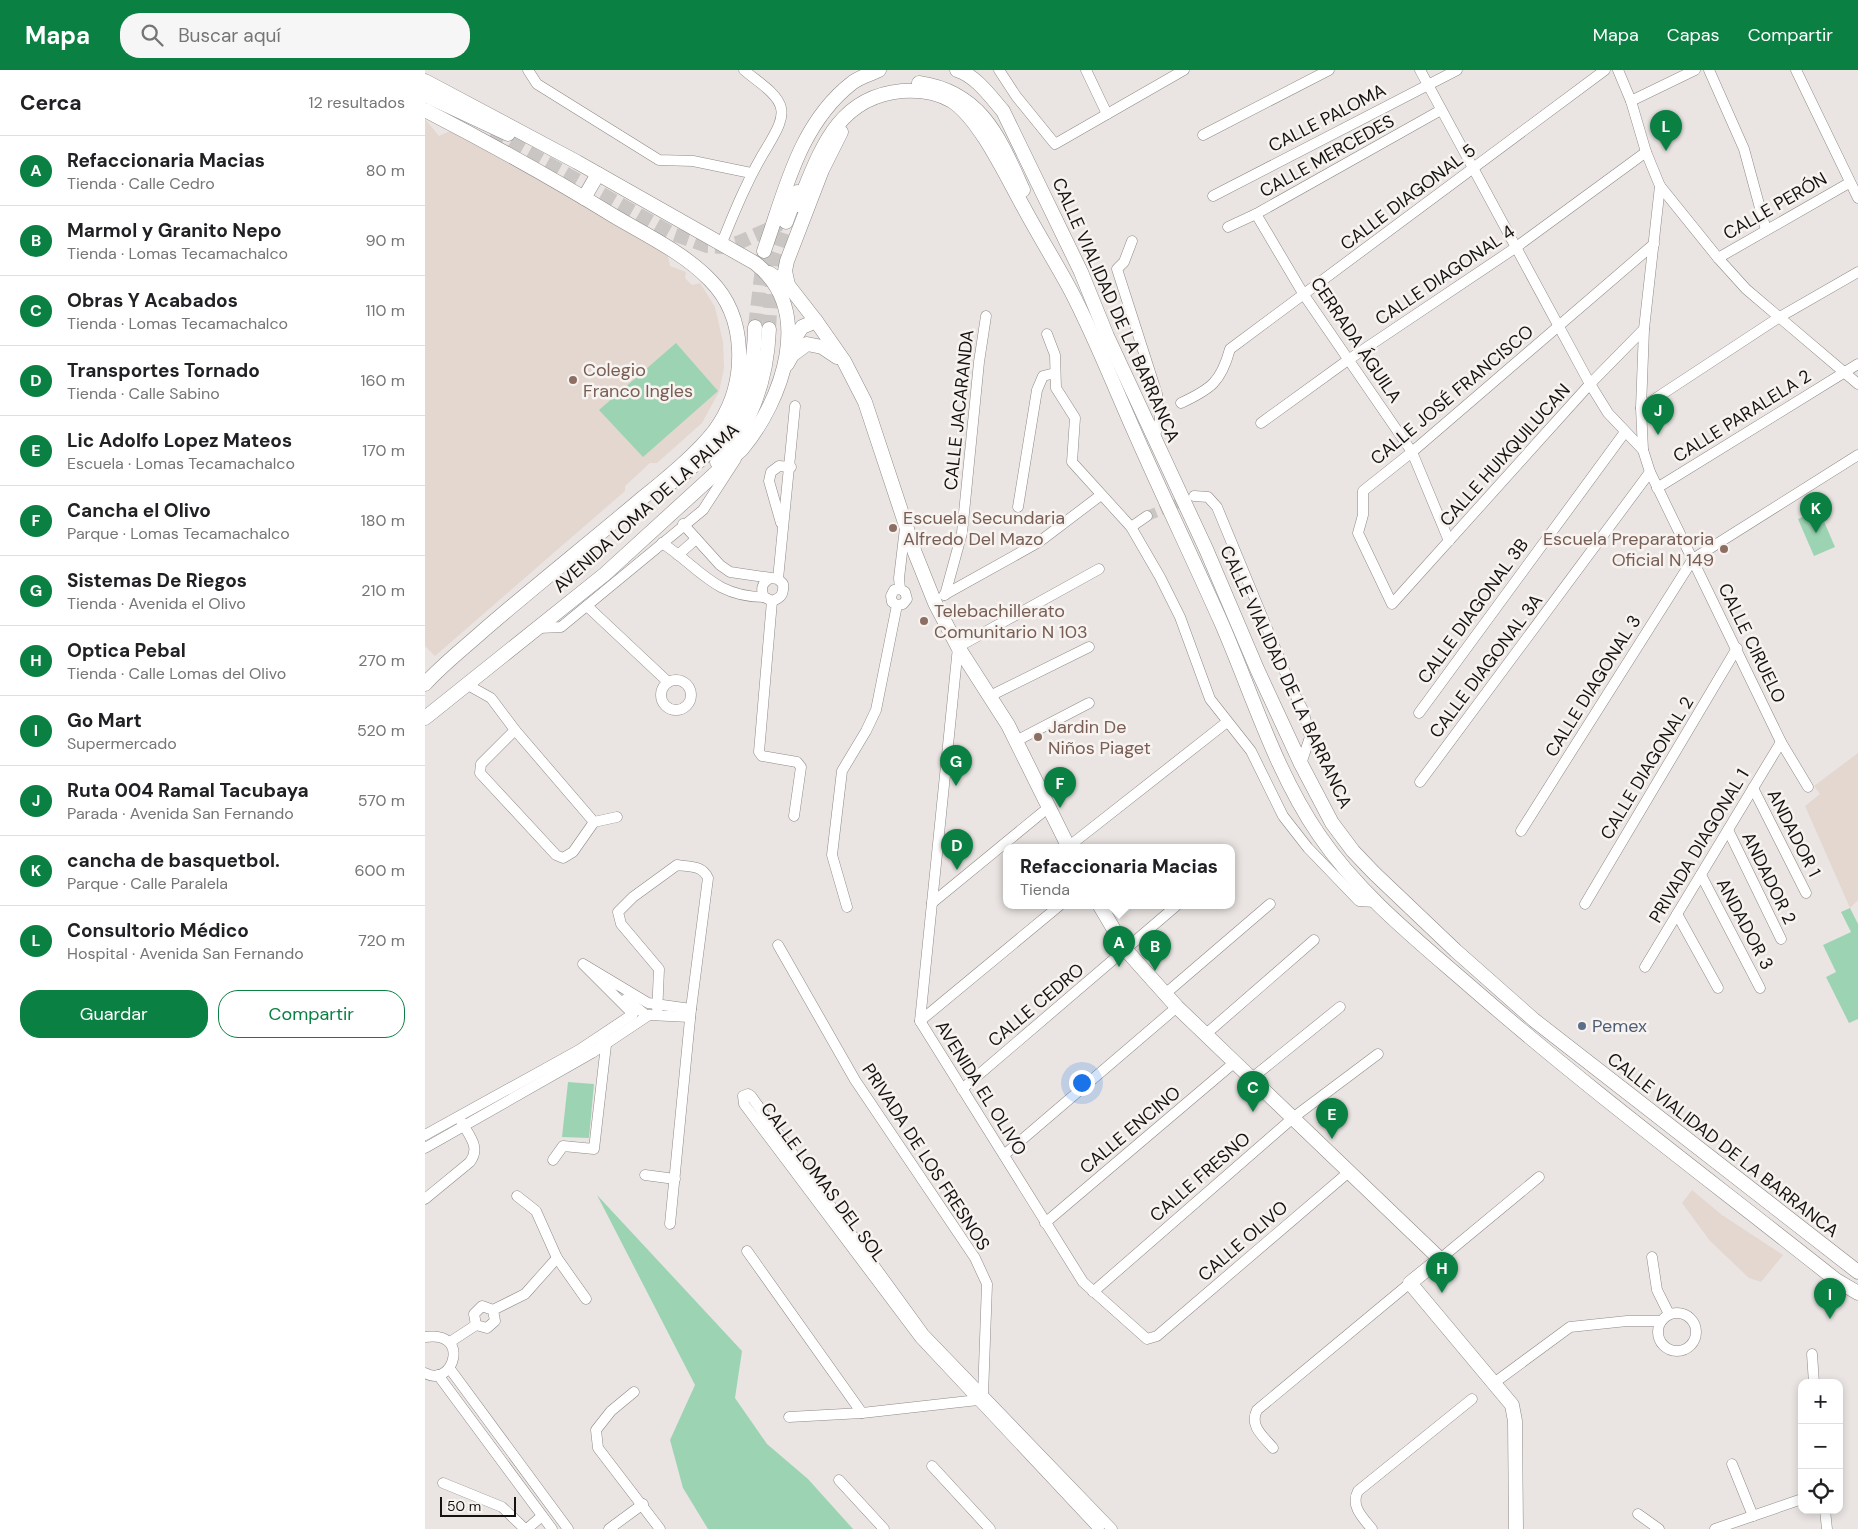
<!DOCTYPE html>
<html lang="es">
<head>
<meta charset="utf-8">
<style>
	body { margin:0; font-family:"DM Sans",sans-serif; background:#f6f6f6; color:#202124 }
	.controls { position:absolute; right:15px; bottom:15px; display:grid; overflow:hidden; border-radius:10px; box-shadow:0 2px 8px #0003 }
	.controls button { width:45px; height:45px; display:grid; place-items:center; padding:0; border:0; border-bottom:1px solid #e0e0e0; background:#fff; color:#202124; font:25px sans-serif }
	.scale { position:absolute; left:15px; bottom:12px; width:76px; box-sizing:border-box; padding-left:5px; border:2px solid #151312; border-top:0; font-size:14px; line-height:18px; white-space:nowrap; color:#151312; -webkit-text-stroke:4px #f7f3f0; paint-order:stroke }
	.you { position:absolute; left:656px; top:1012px; width:18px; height:18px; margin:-12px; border:4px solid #fff; border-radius:50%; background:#1a73e8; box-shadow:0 0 0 8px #1a73e833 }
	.badge { display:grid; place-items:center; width:32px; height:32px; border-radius:50%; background:#0b8043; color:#fff; font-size:16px; font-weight:700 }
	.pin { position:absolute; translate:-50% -41px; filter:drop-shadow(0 1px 2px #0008) }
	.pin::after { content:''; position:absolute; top:26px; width:18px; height:15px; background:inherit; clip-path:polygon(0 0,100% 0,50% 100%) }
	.popup { position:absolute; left:578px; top:774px; width:232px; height:65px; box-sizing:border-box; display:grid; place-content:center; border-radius:10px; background:#fff; filter:drop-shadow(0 1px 4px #0005); font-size:16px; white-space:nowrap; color:#757577 }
	.popup b { font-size:19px; color:#202124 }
	.popup::after { content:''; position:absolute; left:50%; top:100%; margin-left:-10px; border:10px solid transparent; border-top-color:#fff }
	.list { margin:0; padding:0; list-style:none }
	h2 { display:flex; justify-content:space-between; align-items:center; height:65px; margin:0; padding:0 20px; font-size:21px }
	h2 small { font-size:16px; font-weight:400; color:#757577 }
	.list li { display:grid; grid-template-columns:32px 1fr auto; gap:15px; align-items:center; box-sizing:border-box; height:70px; padding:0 20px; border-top:1px solid #e0e0e0 }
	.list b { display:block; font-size:19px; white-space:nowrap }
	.list p { margin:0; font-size:16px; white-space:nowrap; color:#757577 }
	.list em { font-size:16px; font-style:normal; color:#757577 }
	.actions { display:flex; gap:10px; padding:15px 20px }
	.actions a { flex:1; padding:11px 0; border:1px solid #0b8043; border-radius:20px; text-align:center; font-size:18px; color:#0b8043 }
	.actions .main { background:#0b8043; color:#fff }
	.icon { flex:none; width:28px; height:28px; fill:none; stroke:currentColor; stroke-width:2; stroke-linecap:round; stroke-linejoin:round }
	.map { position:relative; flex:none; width:1433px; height:1459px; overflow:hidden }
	header { display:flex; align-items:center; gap:30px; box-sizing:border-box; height:70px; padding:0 25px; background:#0b8043; color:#fff }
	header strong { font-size:24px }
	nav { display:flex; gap:28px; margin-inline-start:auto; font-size:18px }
	.search { width:350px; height:45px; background:#f6f6f6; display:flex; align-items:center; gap:12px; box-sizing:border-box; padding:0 18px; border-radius:20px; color:#757577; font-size:19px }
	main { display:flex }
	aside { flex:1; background:#fff }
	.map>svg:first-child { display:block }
	.built { fill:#e3d7d0 }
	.green { fill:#9cd4b3 }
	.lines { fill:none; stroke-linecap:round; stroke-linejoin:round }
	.minor-tunnel { stroke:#cac6c4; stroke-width:10; stroke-dasharray:10 5; stroke-linecap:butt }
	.major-tunnel { stroke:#cac6c4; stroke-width:14; stroke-dasharray:14 7; stroke-linecap:butt }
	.minor-casing { stroke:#8e8a87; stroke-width:11 }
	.major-casing { stroke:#8e8a87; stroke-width:15 }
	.minor { stroke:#fff; stroke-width:10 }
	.major { stroke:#fff; stroke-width:14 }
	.education-dot { fill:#8d6e63; stroke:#f7f3f0; stroke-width:2 }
	.service-dot { fill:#5c6f8a; stroke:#f7f3f0; stroke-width:2 }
	.labels { text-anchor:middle; stroke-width:5; stroke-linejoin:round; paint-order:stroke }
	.street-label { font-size:18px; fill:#151312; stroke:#f7f3f0 }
	.education-label { font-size:18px; fill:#785e54; stroke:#f7f3f0; text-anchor:start }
	.service-label { font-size:18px; fill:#4e5e75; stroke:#f7f3f0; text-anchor:start }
</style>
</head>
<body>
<header>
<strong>Mapa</strong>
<div class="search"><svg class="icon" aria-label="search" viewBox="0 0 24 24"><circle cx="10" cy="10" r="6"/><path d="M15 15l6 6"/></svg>Buscar aquí</div>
<nav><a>Mapa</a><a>Capas</a><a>Compartir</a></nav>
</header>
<main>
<aside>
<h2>Cerca<small>12 resultados</small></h2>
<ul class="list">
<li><span class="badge">A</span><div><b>Refaccionaria Macias</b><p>Tienda · Calle Cedro</p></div><em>80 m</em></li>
<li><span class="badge">B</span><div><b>Marmol y Granito Nepo</b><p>Tienda · Lomas Tecamachalco</p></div><em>90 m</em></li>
<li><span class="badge">C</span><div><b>Obras Y Acabados</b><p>Tienda · Lomas Tecamachalco</p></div><em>110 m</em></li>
<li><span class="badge">D</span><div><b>Transportes Tornado</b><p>Tienda · Calle Sabino</p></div><em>160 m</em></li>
<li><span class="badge">E</span><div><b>Lic Adolfo Lopez Mateos</b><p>Escuela · Lomas Tecamachalco</p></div><em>170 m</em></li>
<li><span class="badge">F</span><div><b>Cancha el Olivo</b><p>Parque · Lomas Tecamachalco</p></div><em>180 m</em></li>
<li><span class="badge">G</span><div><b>Sistemas De Riegos</b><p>Tienda · Avenida el Olivo</p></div><em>210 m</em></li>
<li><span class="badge">H</span><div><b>Optica Pebal</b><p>Tienda · Calle Lomas del Olivo</p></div><em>270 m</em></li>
<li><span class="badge">I</span><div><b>Go Mart</b><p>Supermercado</p></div><em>520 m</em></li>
<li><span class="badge">J</span><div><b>Ruta 004 Ramal Tacubaya</b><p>Parada · Avenida San Fernando</p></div><em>570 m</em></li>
<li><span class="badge">K</span><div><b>cancha de basquetbol.</b><p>Parque · Calle Paralela</p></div><em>600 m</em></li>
<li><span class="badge">L</span><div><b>Consultorio Médico</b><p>Hospital · Avenida San Fernando</p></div><em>720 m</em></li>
</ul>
<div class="actions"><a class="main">Guardar</a><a>Compartir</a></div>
</aside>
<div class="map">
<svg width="1433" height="1459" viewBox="0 0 1433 1459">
	<rect width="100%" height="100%" fill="#eae5e3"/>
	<!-- built -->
	<g class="built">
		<polygon points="0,49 14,66 25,61 126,116 243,186 245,196 261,202 260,208 267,215 275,213 290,237 298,272 299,298 294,322 277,353 232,393 225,393 200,416 200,421 10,586 0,576"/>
		<polygon points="1433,683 1433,830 1425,838 1380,736 1395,724 1389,716"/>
		<polygon points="1267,1120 1297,1145 1358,1185 1336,1212 1324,1208 1285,1171 1257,1133"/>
	</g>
	<!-- green -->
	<g class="green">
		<polygon points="251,273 293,321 218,387 174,340"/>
		<polygon points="1394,440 1410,477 1389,486 1373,449"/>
		<polygon points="1425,838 1433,854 1433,949 1424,953 1401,907 1411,902 1398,875 1426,862 1416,842"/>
		<polygon points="143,1012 169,1014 164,1068 137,1067"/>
		<polygon points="172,1125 317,1281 310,1328 342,1374 383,1409 428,1459 283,1459 258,1418 245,1370 270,1315"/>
	</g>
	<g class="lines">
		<!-- minor-tunnel -->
		<polyline class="minor-tunnel" points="722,446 764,429"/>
		<!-- major-tunnel -->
		<g class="major-tunnel">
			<polyline points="67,62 248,164 282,176 297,177 315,172 355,154"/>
			<polyline points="330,257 339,181"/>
			<polyline points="344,259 348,191 361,152"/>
		</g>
		<!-- minor casing -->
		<g class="minor-casing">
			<g id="minor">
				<polyline points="103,0 112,14 234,90 268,91 326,103"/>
				<polyline points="574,0 591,26 630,74 759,0"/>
				<polyline points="661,0 682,44"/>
				<polyline points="995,0 1165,314 1183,343 1218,380"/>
				<polyline points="1193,0 1206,31 1221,82 1235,116 1219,259 1216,338 1218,380 1225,402 1356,672 1383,717"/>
				<polyline points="1284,0 1319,79 1341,160"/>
				<polyline points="1371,0 1433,128"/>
				<polyline points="1206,31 1270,0"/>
				<polyline points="778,65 904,0"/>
				<polyline points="1235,116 1293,188 1321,219 1433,314"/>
				<polyline points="788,126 1032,0"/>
				<polyline points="831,144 879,225 987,382 1024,471"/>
				<polyline points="803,157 831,144 1016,40"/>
				<polyline points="707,171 699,192 692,199 732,324 735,350 729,368"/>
				<path d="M 296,175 C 310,140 324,106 344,74 C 349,65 359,50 356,38 C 353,23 330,10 319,0"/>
				<polyline points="1293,188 1424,113"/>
				<polyline points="1219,259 1165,314 967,534 933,463 938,445 938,421 987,382 1229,174"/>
				<polyline points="622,264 630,285 631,318 650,348 647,392 706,457 735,507 755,547 785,629 826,681 858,746 883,778 934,831 950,832"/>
				<path d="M 756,333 C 786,319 796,312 805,279 L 1180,0"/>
				<polyline points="1216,338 1353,248 1433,202"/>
				<polyline points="836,353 923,290 1090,178 1221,82"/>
				<polyline points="1232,418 1433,294"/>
				<polyline points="769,426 783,427 792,437 867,619 878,640 885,667 876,694"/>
				<polyline points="593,437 612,320 618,306 630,303"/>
				<polyline points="356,453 344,411 346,402 354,396 366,397"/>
				<path d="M 258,454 L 295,495 L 305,502 L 353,509 L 358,514 C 359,524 356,528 347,531 L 339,527 C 335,518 337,513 345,508"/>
				<polyline points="706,457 722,446"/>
				<path d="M 237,473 C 274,497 289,527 339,527"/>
				<polyline points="253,485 271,469"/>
				<polyline points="674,499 533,577 495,951 658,1212 722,1269 732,1266 925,1101"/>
				<polyline points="353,509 370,336"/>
				<polyline points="475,519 469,520 466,526 467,532 472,535 478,534 482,529 480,522 475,519 474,508 480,458"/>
				<polyline points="519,525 614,472 676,425"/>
				<polyline points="520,525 537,463 554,292 561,246"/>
				<polyline points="347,531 334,682 337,686 372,692 376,697 369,746"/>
				<polyline points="162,536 243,612"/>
				<polyline points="114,558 136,557 278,440 311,389"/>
				<circle cx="251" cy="625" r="15"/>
				<polyline points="41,614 66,628 90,660 169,752 192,747"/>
				<polyline points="565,626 664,577"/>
				<polyline points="994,643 1200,362"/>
				<polyline points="90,660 56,694 55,703 131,785 138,788 148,782 169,752"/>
				<polyline points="591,671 664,633"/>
				<polyline points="995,712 1225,402"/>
				<polyline points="1328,718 1381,823"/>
				<polyline points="1303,760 1356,869"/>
				<polyline points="1096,761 1268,489 1433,385"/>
				<polyline points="643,777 802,652"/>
				<polyline points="1276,805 1335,918"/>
				<polyline points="507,833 624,737"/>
				<polyline points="1160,834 1312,578"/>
				<polyline points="422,837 407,785 417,701 441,661 451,640 472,535"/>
				<polyline points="1252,844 1293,918"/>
				<polyline points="353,875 430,1010 550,1188 562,1214 558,1325 555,1328"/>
				<polyline points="1220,897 1356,672"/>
				<polyline points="740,924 845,834"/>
				<polyline points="201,929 222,946"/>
				<path d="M 232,945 L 234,899 L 196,854 L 193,842 L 208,827 L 252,795 C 265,797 277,795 283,808 L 266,939 L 245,1154"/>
				<polyline points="495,951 634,836"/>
				<polyline points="781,964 889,870"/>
				<polyline points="827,1008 915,937"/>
				<polyline points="537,1019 751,836"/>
				<polyline points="0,1065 154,980 208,944 158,894 223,933 266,939"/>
				<polyline points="0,1078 167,983 224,945 265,947"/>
				<polyline points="579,1085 752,937"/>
				<polyline points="128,1090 138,1076 169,1079 181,975 178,971"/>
				<polyline points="220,1105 250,1109"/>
				<polyline points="92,1126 111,1141 132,1188 161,1229"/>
				<path d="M 0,1129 L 45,1092 C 56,1077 44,1066 36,1051"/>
				<polyline points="620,1153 810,992"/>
				<polyline points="322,1181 437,1343"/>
				<polyline points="1227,1187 1232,1220 1244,1244"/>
				<polyline points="1015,1189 1114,1107"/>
				<polyline points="668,1222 869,1047 953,984"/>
				<polyline points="68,1240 70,1251 62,1258 51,1255 49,1244 57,1236 68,1240 100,1224 132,1188"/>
				<circle cx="1252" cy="1262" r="19"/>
				<path d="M 0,1267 C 47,1260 28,1319 0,1303"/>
				<polyline points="25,1272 51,1255"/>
				<polyline points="1387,1284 1389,1313"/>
				<polyline points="25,1299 143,1459"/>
				<polyline points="13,1305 127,1459"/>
				<polyline points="1069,1313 1145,1257 1202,1251 1236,1251"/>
				<polyline points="209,1322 186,1341 171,1360 173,1378 235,1459"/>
				<polyline points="364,1347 437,1343 553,1330"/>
				<path d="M 848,1378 C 838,1366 824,1356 832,1340 L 985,1213"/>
				<polyline points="1307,1394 1328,1446"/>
				<polyline points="507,1396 565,1459"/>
				<polyline points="414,1410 459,1459"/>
				<polyline points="18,1413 77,1437 100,1459"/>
				<polyline points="1400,1440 1402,1459"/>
				<polyline points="1213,1444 1234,1459"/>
				<polyline points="102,1459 117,1446"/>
				<polyline points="184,1459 218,1434"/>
				<polyline points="674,1459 495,1268 319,1034 318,1026 323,1024 326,1026 499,1264 687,1459"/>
				<path d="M 947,1459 C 938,1448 925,1436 933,1421 L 1047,1329"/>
				<polyline points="1290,1459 1377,1429"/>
			</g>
		</g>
		<!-- major casing -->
		<g class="major-casing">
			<g id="major">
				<path d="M 532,0 C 550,5 566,27 578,41 L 656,202 L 682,266 L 781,479 L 832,599 L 876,694 L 907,753 L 928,781 L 949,803 L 1031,881 L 1109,950 L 1433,1202"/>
				<path d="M 0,11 L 152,92 L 330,193 C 391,240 357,331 317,379 L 180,504 L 0,648"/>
				<path d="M 494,13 C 557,22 575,69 598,120"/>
				<polyline points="0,25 83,64"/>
				<path d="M 0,40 C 64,73 127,108 189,146 C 221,165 259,183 285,210 C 322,247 322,310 295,353 C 280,378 239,411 215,430 C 163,474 110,516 59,560 C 39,578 18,594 0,614"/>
				<polyline points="159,128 173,104"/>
				<path d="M 373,135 C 395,82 411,27 477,21 C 493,20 512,22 527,31 C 555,49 582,108 599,138 C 614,166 631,193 646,221 C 670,267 689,316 710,363 C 738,427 768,489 796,552 C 827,623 850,701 894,765 C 934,824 992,870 1046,917 C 1164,1020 1289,1113 1411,1210 L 1433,1223"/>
				<polyline points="361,152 372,122"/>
				<path d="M 339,181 C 360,122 374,54 427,13 C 434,7 446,4 454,0"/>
				<polyline points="344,203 363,215 391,251 419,291 440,332 490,483 510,533 533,577 583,655 644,778"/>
				<polyline points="363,215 360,201 362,191 397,100 416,62"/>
				<polyline points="364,277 377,257 391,251"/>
				<polyline points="362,294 367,285 382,274 397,277 412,287"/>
				<path d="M 292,392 C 326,356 342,309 344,259"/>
				<path d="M 240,417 C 303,376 329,333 330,257"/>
				<polyline points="675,836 701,880 752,937 1015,1189 985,1213 1087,1335 1090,1351 1091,1459"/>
			</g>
		</g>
		<!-- minor -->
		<use href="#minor" class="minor"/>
		<!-- major -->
		<use href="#major" class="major"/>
	</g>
	<!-- markers -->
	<g class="education-dot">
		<circle cx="148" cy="310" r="5"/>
		<circle cx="468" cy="458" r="5"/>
		<circle cx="1299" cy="479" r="5"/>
		<circle cx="499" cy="551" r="5"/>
		<circle cx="613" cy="667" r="5"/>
	</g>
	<circle class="service-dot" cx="1157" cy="956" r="5"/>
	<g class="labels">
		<!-- street labels -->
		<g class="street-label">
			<text transform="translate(902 48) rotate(-27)" y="6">CALLE PALOMA</text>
			<text transform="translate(902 86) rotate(-29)" y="6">CALLE MERCEDES</text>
			<text transform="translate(983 127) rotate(-37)" y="6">CALLE DIAGONAL 5</text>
			<text transform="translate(1350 136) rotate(-30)" y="6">CALLE PERÓN</text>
			<text transform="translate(1020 205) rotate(-34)" y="6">CALLE DIAGONAL 4</text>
			<text transform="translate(691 240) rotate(66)" y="6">CALLE VIALIDAD DE LA BARRANCA</text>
			<text transform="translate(931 270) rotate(56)" y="6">CERRADA ÁGUILA</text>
			<text transform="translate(1027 325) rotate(-40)" y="6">CALLE JOSÉ FRANCISCO</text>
			<text transform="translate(534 340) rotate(-84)" y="6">CALLE JACARANDA</text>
			<text transform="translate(1317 346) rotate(-32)" y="6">CALLE PARALELA 2</text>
			<text transform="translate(1080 385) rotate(-48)" y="6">CALLE HUIXQUILUCAN</text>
			<text transform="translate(221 438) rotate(-42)" y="6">AVENIDA LOMA DE LA PALMA</text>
			<text transform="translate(1048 541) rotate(-54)" y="6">CALLE DIAGONAL 3B</text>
			<text transform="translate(1327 573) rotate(64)" y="6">CALLE CIRUELO</text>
			<text transform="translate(1061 596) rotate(-53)" y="6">CALLE DIAGONAL 3A</text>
			<text transform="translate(861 607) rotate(65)" y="6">CALLE VIALIDAD DE LA BARRANCA</text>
			<text transform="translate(1168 616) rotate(-58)" y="6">CALLE DIAGONAL 3</text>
			<text transform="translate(1222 698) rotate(-59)" y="6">CALLE DIAGONAL 2</text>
			<text transform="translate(1369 763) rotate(63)" y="6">ANDADOR 1</text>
			<text transform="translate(1274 776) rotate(-59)" y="6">PRIVADA DIAGONAL 1</text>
			<text transform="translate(1344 808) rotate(64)" y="6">ANDADOR 2</text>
			<text transform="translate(1320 854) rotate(62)" y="6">ANDADOR 3</text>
			<text transform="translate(611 935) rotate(-40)" y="6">CALLE CEDRO</text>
			<text transform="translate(556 1018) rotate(58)" y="6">AVENIDA EL OLIVO</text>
			<text transform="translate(705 1060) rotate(-40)" y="6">CALLE ENCINO</text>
			<text transform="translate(1298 1075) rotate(38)" y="6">CALLE VIALIDAD DE LA BARRANCA</text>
			<text transform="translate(501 1087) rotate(57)" y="6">PRIVADA DE LOS FRESNOS</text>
			<text transform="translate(775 1107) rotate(-41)" y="6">CALLE FRESNO</text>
			<text transform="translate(398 1112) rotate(53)" y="6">CALLE LOMAS DEL SOL</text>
			<text transform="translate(818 1171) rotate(-41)" y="6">CALLE OLIVO</text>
		</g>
		<!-- education labels -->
		<g class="education-label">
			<text x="158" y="306">Colegio<tspan x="158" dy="21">Franco Ingles</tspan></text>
			<text x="478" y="454">Escuela Secundaria<tspan x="478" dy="21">Alfredo Del Mazo</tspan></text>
			<text x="1289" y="475" text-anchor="end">Escuela Preparatoria<tspan x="1289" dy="21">Oficial N 149</tspan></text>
			<text x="509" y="547">Telebachillerato<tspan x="509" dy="21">Comunitario N 103</tspan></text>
			<text x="623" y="663">Jardin De<tspan x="623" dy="21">Niños Piaget</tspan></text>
		</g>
		<!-- service labels -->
		<g class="service-label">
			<text x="1167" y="962">Pemex</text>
		</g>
	</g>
</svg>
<div class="controls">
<button>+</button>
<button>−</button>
<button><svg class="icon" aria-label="locate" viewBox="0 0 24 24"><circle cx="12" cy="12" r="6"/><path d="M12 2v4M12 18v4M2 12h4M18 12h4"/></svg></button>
</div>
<div class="scale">50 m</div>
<div class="you"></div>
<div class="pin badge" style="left:694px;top:897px">A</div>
<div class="popup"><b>Refaccionaria Macias</b>Tienda</div>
<div class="pin badge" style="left:730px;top:901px">B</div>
<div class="pin badge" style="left:828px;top:1042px">C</div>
<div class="pin badge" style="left:532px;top:800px">D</div>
<div class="pin badge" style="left:907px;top:1069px">E</div>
<div class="pin badge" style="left:635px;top:738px">F</div>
<div class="pin badge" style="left:531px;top:716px">G</div>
<div class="pin badge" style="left:1017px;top:1223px">H</div>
<div class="pin badge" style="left:1405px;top:1249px">I</div>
<div class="pin badge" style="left:1233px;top:365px">J</div>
<div class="pin badge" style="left:1391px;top:463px">K</div>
<div class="pin badge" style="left:1241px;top:81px">L</div>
</div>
</main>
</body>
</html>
